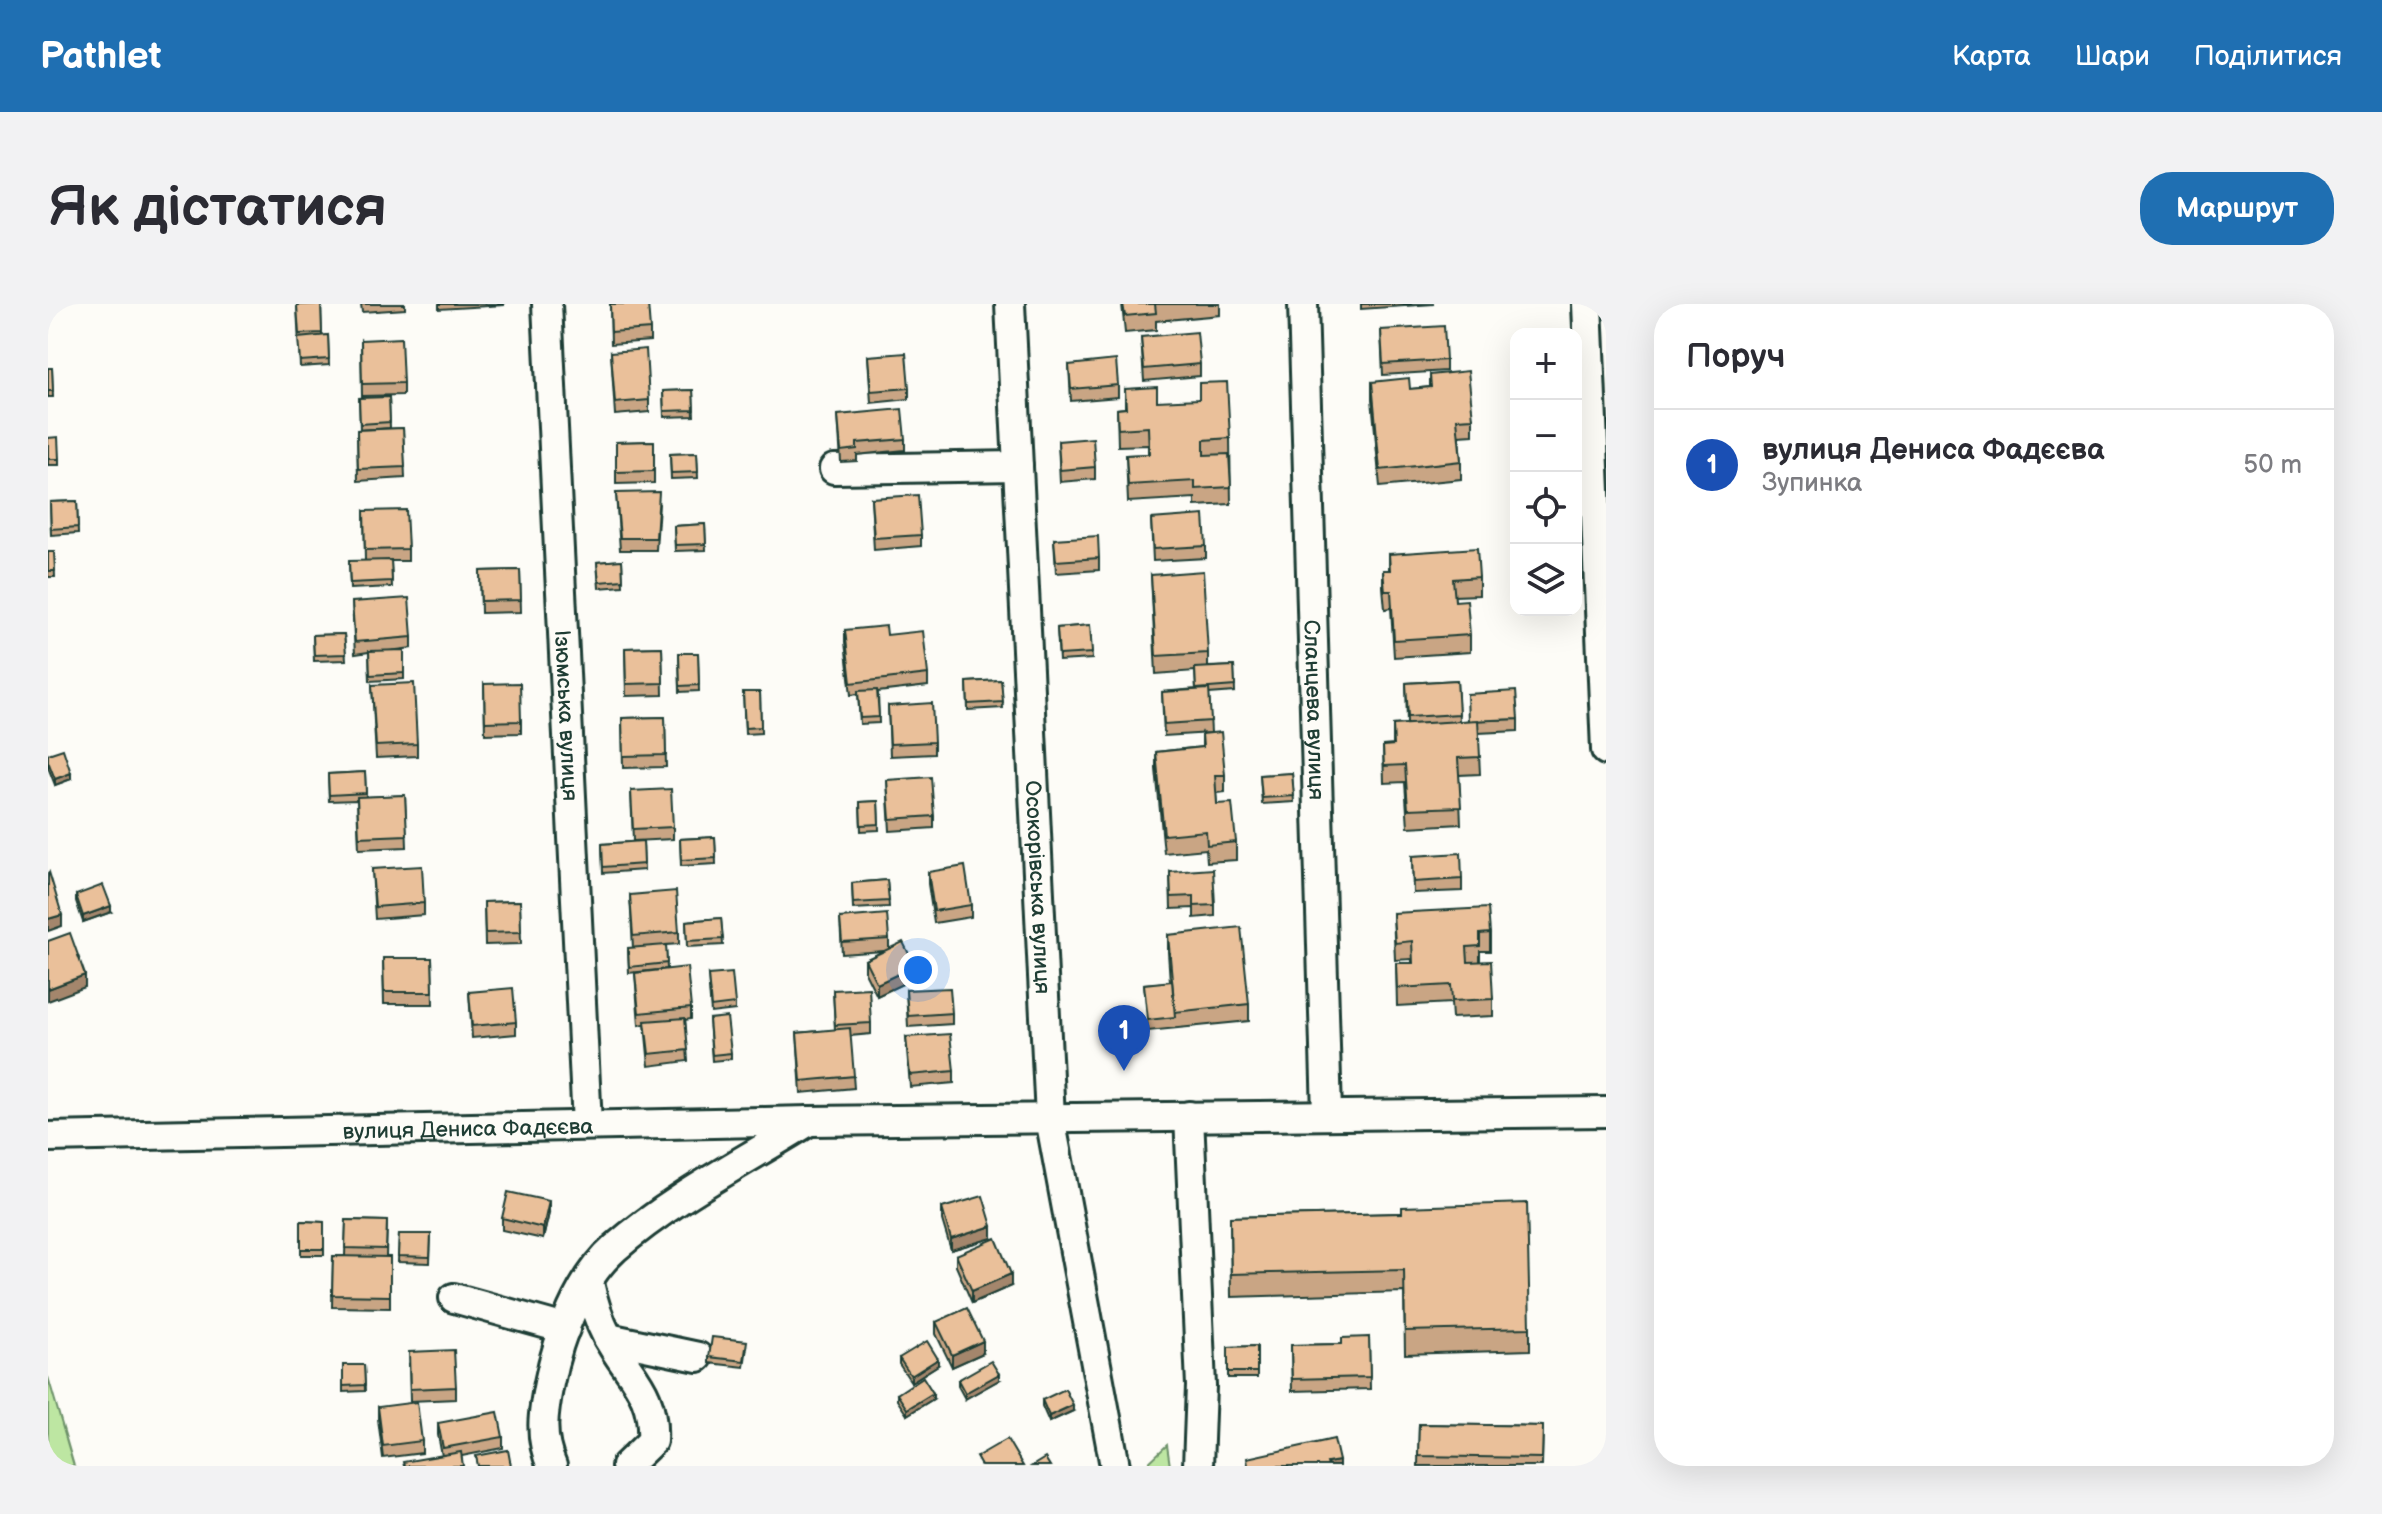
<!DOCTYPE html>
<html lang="uk">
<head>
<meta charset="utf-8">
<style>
	body { margin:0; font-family:"Balsamiq Sans",sans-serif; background:#f2f2f3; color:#2b2b33 }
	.controls { position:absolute; right:24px; top:24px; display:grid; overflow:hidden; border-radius:16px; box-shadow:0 8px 32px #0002 }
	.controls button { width:72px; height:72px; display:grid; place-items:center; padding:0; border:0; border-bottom:2px solid #e1e1e2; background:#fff; color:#2b2b33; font:40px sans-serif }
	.you { position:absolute; left:870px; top:666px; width:28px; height:28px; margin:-20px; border:6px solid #fff; border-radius:50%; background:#1a73e8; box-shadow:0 0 0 12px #1a73e833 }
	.badge { display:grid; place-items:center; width:52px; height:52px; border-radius:50%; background:#1f6fb2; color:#fff; font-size:26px; font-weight:700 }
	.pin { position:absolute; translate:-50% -66px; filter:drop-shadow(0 2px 4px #0008) }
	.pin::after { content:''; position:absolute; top:42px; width:28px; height:24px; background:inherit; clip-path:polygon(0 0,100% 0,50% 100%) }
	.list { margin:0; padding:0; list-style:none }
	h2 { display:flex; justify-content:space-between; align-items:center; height:104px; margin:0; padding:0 32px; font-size:34px }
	h2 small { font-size:26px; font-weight:400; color:#7c7c81 }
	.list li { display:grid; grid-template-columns:52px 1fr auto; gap:24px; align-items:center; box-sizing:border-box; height:112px; padding:0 32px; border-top:2px solid #e1e1e2 }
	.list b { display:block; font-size:30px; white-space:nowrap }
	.list p { margin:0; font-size:26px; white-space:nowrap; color:#7c7c81 }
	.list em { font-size:26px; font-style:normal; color:#7c7c81 }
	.icon { flex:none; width:44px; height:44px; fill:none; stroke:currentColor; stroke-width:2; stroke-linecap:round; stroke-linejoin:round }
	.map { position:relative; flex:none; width:1558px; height:1162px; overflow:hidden; border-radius:32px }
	header { display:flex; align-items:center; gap:48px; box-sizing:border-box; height:112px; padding:0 40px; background:#1f6fb2; color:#fff }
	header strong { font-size:38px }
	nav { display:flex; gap:44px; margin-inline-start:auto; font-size:28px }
	.intro { display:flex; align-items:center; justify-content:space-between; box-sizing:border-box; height:192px; padding:0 48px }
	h1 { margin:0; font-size:56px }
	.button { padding:20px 36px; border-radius:32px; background:#1f6fb2; color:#fff; font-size:28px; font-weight:700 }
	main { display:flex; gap:48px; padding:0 48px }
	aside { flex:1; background:#fff; border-radius:32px; box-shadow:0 8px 32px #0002 }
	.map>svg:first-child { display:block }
	.green { fill:#bde6a2; stroke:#6e926b; stroke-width:2 }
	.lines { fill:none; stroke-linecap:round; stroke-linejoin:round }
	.minor-casing { stroke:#1f3d34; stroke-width:34 }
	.minor { stroke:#fdfcf7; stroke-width:28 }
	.wall { fill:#c9a584; stroke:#1f3d34; stroke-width:2 }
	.shaded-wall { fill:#a4866c; stroke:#1f3d34; stroke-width:2 }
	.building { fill:#eac09a; stroke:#1f3d34; stroke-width:2 }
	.labels { text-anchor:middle; stroke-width:6; stroke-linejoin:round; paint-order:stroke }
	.street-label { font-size:22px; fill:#1f3d34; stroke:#fdfcf7 }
</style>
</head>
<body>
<header>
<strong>Pathlet</strong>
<nav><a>Карта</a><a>Шари</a><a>Поділитися</a></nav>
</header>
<div class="intro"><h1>Як дістатися</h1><a class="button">Маршрут</a></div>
<main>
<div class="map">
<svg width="1558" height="1162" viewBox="0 0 1558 1162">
	<rect width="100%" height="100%" fill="#fdfcf7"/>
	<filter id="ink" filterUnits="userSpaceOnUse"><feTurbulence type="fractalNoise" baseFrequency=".0125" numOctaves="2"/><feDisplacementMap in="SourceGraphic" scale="16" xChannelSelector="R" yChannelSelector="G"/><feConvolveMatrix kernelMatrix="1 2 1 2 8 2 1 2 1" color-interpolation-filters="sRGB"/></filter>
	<g filter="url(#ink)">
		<!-- green -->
		<g class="green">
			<polygon points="0,1073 26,1162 0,1162"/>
			<polygon points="1119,1141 1122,1162 1097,1162"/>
		</g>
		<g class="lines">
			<!-- minor casing -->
			<g class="minor-casing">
				<g id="minor">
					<path id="s1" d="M 499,0 L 539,821"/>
					<path id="s2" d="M 962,0 L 1002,814 L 1067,1162"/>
					<path id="s3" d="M 1255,0 L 1279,810"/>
					<polyline points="1539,0 1558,446"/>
					<polyline points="786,165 970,162"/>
					<polyline points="1141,812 1153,1082 1150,1162"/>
					<path id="s4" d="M 0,833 L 762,817 L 1558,808"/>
					<path d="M 541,979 C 545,998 550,1015 559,1032 C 580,1072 607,1086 604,1137 L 578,1162"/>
					<polyline points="406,994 517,1025"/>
					<polyline points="560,1034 650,1053"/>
					<path d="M 504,1162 C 491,1133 495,1109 501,1079 C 510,1033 531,976 567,944 C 624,894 697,857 761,817"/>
				</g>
			</g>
			<!-- minor -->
			<use href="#minor" class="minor"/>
		</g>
		<!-- wall -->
		<g class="wall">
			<polygon points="273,0 274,32 280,31 281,61 252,63 249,1"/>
			<polygon points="313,0 357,0 357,5 314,8"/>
			<polygon points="391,0 456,0 456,1 391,5"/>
			<polygon points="562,0 602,25 602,37 563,40"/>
			<polygon points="1074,0 1172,0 1172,11 1108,17 1108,26 1077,29"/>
			<polygon points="1313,0 1386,0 1313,5"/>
			<polygon points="1333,26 1398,56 1398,67 1335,71"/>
			<polygon points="1093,33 1152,60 1152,72 1096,77"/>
			<polygon points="313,36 355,79 355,91 314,92"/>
			<polygon points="563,48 601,96 601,108 567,111"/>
			<polygon points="820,52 861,84 861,95 823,99"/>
			<polygon points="1021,61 1070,81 1070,93 1023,97"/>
			<polygon points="0,64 4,64 5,93 0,93"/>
			<polygon points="1382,71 1425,114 1425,131 1411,132 1413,157 1413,175 1332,183 1324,95 1324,78 1362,85 1382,83"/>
			<polygon points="1077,85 1109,97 1182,134 1183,200 1147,202 1147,194 1080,198 1078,151 1100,150 1100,141 1070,142 1069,105 1077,104"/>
			<polygon points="645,86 646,112 616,113 615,87"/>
			<polygon points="341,93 342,124 312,126 311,94"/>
			<polygon points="790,111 857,135 857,146 809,151 809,157 793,158"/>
			<polygon points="355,124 357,174 310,177 309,126"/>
			<polygon points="0,134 11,155 11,161 0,161"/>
			<polygon points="606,137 606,179 568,180 568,138"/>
			<polygon points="1010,137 1047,163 1047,175 1012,178"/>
			<polygon points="649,149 650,174 623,175 622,150"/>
			<polygon points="568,189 611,200 608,246 572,246"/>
			<polygon points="823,194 873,231 873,242 826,246"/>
			<polygon points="29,197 30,229 3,231 2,198"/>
			<polygon points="316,207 360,245 360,257 343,257 344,283 302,285 301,257 317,257"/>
			<polygon points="1103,215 1158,242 1158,254 1105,257"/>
			<polygon points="657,220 658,246 627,247 626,222"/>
			<polygon points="1006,235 1051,254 1051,266 1008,269"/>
			<polygon points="0,248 6,248 7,273 0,273"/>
			<polygon points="1341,250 1431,273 1431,291 1406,292 1407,297 1422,331 1422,348 1346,353 1343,304 1337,305 1335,283 1335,266 1341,266"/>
			<polygon points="574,256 575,282 551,284 549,258"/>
			<polygon points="472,266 473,308 433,309 432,267"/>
			<polygon points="1103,271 1160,349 1160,363 1186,362 1187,388 1161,390 1163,429 1116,432 1114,388 1148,385 1147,367 1108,370"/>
			<polygon points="304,298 364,333 364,344 341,347 356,346 356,375 322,377 321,348 307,350"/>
			<polygon points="1042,321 1044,355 1011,357 1009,324"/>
			<polygon points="797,326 839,331 880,370 880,382 830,388 831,419 812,420 810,390 803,391 797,338"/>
			<polygon points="296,330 298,356 266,357 265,331"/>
			<polygon points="614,343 615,391 578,392 577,344"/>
			<polygon points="631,349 650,349 651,387 632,388"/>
			<polygon points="953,376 955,404 920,406 919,378"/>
			<polygon points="1409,376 1411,417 1470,415 1470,427 1430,429 1432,470 1411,471 1413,520 1360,523 1357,478 1336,479 1335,442 1345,442 1345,421 1359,420 1358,379"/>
			<polygon points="436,380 473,417 473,429 437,430"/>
			<polygon points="324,381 369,440 369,452 328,454"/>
			<polygon points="695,388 712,388 713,429 697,430"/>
			<polygon points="840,402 886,438 886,450 842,452"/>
			<polygon points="617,413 618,463 575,464 574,414"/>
			<polygon points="1154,430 1177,471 1177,488 1168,489 1169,500 1188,538 1188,556 1159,558 1158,545 1116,549 1108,465 1108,448 1154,443"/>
			<polygon points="0,450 23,475 7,481 0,463"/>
			<polygon points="317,468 318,493 357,491 359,543 311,545 309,496 281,497 280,470"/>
			<polygon points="1244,469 1246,498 1214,500 1212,471"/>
			<polygon points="839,476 886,512 886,524 842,527"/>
			<polygon points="583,487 625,523 625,535 585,537"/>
			<polygon points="830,497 831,526 813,527 812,498"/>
			<polygon points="667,533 668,560 633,562 632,535"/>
			<polygon points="595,537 596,566 555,569 554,540"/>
			<polygon points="1364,552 1414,575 1414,587 1365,589"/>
			<polygon points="324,565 376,599 376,611 327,615"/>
			<polygon points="880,568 923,601 923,613 886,619 880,580"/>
			<polygon points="1122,568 1167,601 1167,612 1146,614 1146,604 1123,605"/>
			<polygon points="839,576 841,603 805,605 804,579"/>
			<polygon points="28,591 63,608 35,618 28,597"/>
			<polygon points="582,591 631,628 631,640 618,641 619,665 581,669 580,644 585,644"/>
			<polygon points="472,597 473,640 437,641 436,598"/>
			<polygon points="1345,609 1442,629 1442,647 1432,647 1432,657 1445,695 1445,712 1404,714 1403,699 1349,702 1348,659 1364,659 1364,655 1347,656"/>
			<polygon points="673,614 675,641 639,643 638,617"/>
			<polygon points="792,614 841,635 841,644 867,674 829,692 817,668 817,656 836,647 794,650"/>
			<polygon points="1120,631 1201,700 1201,717 1100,727 1096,680 1122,678 1120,648"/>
			<polygon points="335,654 384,654 385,700 336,700"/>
			<polygon points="587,669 643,704 643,715 637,716 640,757 601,762 597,720 591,721"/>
			<polygon points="660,671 687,700 687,706 663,709"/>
			<polygon points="785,686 823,719 823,730 802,732 806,784 753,789 749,729 787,726"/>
			<polygon points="858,686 904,709 904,720 860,723"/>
			<polygon points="421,688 468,718 468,730 424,734"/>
			<polygon points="661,715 683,749 683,755 664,757"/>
			<polygon points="858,733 906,767 906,779 862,783"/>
			<polygon points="894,904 944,934 903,946 894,916"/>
			<polygon points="501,909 495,935 454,926 454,914"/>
			<polygon points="1354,909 1482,1024 1482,1046 1357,1050 1356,988 1183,993 1182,913"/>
			<polygon points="298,916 339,917 338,953 342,953 342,1004 284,1003 285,952 297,952"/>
			<polygon points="253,917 276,918 276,951 253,951"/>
			<polygon points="351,930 383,930 382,959 350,958"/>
			<polygon points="908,951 963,982 924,999 908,962"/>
			<polygon points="888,1018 935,1049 904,1063 888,1030"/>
			<polygon points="1321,1033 1322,1085 1244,1087 1243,1041 1294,1040"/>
			<polygon points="1209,1042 1209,1074 1180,1074 1180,1043"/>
			<polygon points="699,1043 696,1063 661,1059 661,1053"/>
			<polygon points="851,1054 890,1061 863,1078 851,1060"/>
			<polygon points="361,1060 408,1083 408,1095 362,1097"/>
			<polygon points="295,1061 316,1061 317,1087 295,1088"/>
			<polygon points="910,1076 951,1076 917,1095 910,1082"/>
			<polygon points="849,1090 885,1095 859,1111 849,1096"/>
			<polygon points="994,1096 1025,1107 1001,1118 994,1102"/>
			<polygon points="330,1103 374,1137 374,1149 335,1154 330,1115"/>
			<polygon points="390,1119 455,1133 455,1144 414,1152 394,1152 390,1131"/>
			<polygon points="1371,1120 1495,1122 1494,1162 1370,1162"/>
		</g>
		<!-- shaded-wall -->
		<g class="shaded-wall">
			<polygon points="23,469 23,475 7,481 7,475"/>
			<polygon points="63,602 63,608 35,618 35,612"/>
			<polygon points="14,611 14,622 0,627 0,615"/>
			<polygon points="867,662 867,674 829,692 829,680"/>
			<polygon points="37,671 37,683 0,697 0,685"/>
			<polygon points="501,897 501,909 495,935 495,924"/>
			<polygon points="944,922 944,934 903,946 903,935"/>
			<polygon points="963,970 963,982 924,999 924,987"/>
			<polygon points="935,1037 935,1049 904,1063 904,1051"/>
			<polygon points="890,1055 890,1061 863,1078 863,1072"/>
			<polygon points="951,1070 951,1076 917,1095 917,1089"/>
			<polygon points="885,1089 885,1095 859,1111 859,1105"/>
			<polygon points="1025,1101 1025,1107 1001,1118 1001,1112"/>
			<polygon points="1291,1157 1291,1162 1279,1162 1279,1159"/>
		</g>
		<!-- building -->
		<g class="building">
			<polygon points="0,0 1,0 2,14 0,14"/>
			<polygon points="273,0 274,29 251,30 249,1"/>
			<polygon points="562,0 600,0 602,25 563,28"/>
			<polygon points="1075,0 1107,0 1108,9 1077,12"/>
			<polygon points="1396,22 1398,56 1335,60 1333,26"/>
			<polygon points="1149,28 1152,60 1096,65 1093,33"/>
			<polygon points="280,31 281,55 252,57 250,34"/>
			<polygon points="353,34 355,79 314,80 313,36"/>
			<polygon points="598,45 601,96 567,99 563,48"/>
			<polygon points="858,49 861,84 823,87 820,52"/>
			<polygon points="1068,56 1070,81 1023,85 1021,61"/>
			<polygon points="0,64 4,64 5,87 0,87"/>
			<polygon points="1420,67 1425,114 1409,115 1413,157 1332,166 1324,78 1361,74 1362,85 1383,83 1382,71"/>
			<polygon points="1179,78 1182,134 1156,136 1156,151 1181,150 1183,183 1147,185 1147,177 1080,181 1078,151 1101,150 1100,123 1070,125 1069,105 1078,104 1077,85 1109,83 1109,97 1151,95 1151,79"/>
			<polygon points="645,86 646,106 616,107 615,87"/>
			<polygon points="341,93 342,118 312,120 311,94"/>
			<polygon points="854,105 857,135 809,139 809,145 793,147 790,111"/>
			<polygon points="355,124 357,163 310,165 309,126"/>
			<polygon points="10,133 11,155 0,155 0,134"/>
			<polygon points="1045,134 1047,163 1012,166 1010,137"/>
			<polygon points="606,137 606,167 568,168 568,138"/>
			<polygon points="649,149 650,168 623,169 622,150"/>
			<polygon points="611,188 608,234 572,234 568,189"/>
			<polygon points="870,191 873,231 826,234 823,194"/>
			<polygon points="29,197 30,223 3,225 2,198"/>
			<polygon points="358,206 360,245 317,246 316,207"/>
			<polygon points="1156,211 1158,242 1105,245 1103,215"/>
			<polygon points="657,220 658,240 627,241 626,222"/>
			<polygon points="1050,232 1051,254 1008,257 1006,235"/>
			<polygon points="1429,244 1431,273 1405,275 1407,297 1419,296 1422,331 1346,336 1343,287 1337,287 1335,266 1342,266 1341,250"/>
			<polygon points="0,248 6,248 7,267 0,267"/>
			<polygon points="343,256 344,277 302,279 301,257"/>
			<polygon points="574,256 575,276 551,278 549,258"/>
			<polygon points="472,266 473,296 433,297 432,267"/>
			<polygon points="1155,267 1160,349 1108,352 1103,271"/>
			<polygon points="361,294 364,333 307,338 304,298"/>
			<polygon points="1042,321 1044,349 1011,351 1009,324"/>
			<polygon points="838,322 839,331 875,327 880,370 803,379 797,326"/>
			<polygon points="296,330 298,350 266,351 265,331"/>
			<polygon points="614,343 615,379 578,380 577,344"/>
			<polygon points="356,346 356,369 322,371 321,347"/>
			<polygon points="631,349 650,349 651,381 632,382"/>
			<polygon points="1186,362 1187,382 1148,385 1147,364"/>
			<polygon points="953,376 955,398 920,400 919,378"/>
			<polygon points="1409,376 1411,410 1360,413 1358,379"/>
			<polygon points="366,379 369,440 328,442 324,381"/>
			<polygon points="472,379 473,417 437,418 436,380"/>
			<polygon points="1161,385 1163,417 1116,420 1114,388"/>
			<polygon points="829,386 831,413 812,414 810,387"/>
			<polygon points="1468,387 1470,415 1420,417 1419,390"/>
			<polygon points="695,388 712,388 713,423 697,424"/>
			<polygon points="884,399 886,438 842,440 840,402"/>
			<polygon points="617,413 618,451 575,452 574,414"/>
			<polygon points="1430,416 1432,453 1410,454 1413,503 1360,505 1357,461 1336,462 1335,442 1346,441 1345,421"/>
			<polygon points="1173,428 1177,471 1167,471 1169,500 1184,499 1188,538 1159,541 1158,527 1116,531 1108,448 1155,443 1154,430"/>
			<polygon points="15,445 23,469 7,475 0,457 0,450"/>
			<polygon points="317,468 318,489 281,491 280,470"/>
			<polygon points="1244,469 1246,492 1214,494 1212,471"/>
			<polygon points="883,473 886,512 842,515 839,476"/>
			<polygon points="623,485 625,523 585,525 583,487"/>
			<polygon points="357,491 359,531 311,533 309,493"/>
			<polygon points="830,497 831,520 813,521 812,498"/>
			<polygon points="667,533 668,554 633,556 632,535"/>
			<polygon points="595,537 596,560 555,563 554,540"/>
			<polygon points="1413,549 1414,575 1365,578 1364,552"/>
			<polygon points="374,562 376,599 327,603 324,565"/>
			<polygon points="917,562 923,601 886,607 880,568"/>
			<polygon points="1165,565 1167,601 1146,602 1146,592 1123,593 1122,568"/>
			<polygon points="1,568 14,611 0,615 0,569"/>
			<polygon points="839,576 841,597 805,599 804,579"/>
			<polygon points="55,581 63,602 35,612 28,591"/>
			<polygon points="628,587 631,628 585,632 582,591"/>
			<polygon points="472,597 473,628 437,629 436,598"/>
			<polygon points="1440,604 1442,629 1432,630 1432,642 1419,643 1420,658 1443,657 1445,695 1404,697 1403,681 1349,684 1348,659 1365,659 1364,637 1347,639 1345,609"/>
			<polygon points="839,610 841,635 794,638 792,614"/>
			<polygon points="673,614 675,635 639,637 638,617"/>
			<polygon points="1193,623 1201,700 1127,708 1120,631"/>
			<polygon points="22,629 37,671 0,685 0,637"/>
			<polygon points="855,638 867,662 829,680 817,656"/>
			<polygon points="618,641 619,659 581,663 580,644"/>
			<polygon points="335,654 384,654 385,688 336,688"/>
			<polygon points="639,663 643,704 591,709 587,669"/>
			<polygon points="684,669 687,700 663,703 660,671"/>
			<polygon points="1124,677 1127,713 1100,716 1096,680"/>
			<polygon points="465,684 468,718 424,722 421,688"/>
			<polygon points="821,684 823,719 787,721 785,686"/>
			<polygon points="902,684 904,709 860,712 858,686"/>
			<polygon points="679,713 683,749 664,751 661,715"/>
			<polygon points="637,714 640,746 601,750 597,717"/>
			<polygon points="802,724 806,772 753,777 749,729"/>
			<polygon points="902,730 906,767 862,771 858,733"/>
			<polygon points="460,888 501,897 495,924 454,914"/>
			<polygon points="935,892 944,922 903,935 894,904"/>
			<polygon points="1479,899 1482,1024 1357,1027 1356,966 1183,970 1182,913 1354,909 1354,903"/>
			<polygon points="298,916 339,917 338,945 297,944"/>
			<polygon points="253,917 276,918 276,945 253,945"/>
			<polygon points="351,930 383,930 382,953 350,952"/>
			<polygon points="948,934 963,970 924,987 908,951"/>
			<polygon points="285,952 342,953 342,992 284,991"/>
			<polygon points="919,1004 935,1037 904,1051 888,1018"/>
			<polygon points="664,1033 699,1037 696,1057 661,1053"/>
			<polygon points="1321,1033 1322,1073 1244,1075 1243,1041 1294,1040 1294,1034"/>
			<polygon points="879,1037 890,1055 863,1072 851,1054"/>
			<polygon points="1209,1042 1209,1068 1180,1068 1180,1043"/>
			<polygon points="406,1046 408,1083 362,1085 361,1048"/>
			<polygon points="943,1057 951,1070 917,1089 910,1076"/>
			<polygon points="295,1061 316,1061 317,1081 295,1082"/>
			<polygon points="875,1073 885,1089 859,1105 849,1090"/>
			<polygon points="1017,1085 1025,1101 1001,1112 994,1096"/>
			<polygon points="369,1098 374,1137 335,1142 330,1103"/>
			<polygon points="450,1108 455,1133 395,1144 390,1119"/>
			<polygon points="1371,1120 1495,1122 1494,1154 1370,1152"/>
			<polygon points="959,1135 975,1162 933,1162 928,1153"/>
			<polygon points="1286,1135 1291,1157 1279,1159 1280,1162 1200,1162 1199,1154"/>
			<polygon points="460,1146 463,1162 430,1162 428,1152"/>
			<polygon points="413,1148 415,1162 356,1162 355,1158"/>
			<polygon points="997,1154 1002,1162 984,1162"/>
		</g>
	</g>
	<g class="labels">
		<!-- street labels -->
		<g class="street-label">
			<text dy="8" stroke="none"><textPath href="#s3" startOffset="406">Сланцева вулиця</textPath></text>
			<text dy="8" stroke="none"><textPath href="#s1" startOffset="412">Ізюмська вулиця</textPath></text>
			<text dy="8" stroke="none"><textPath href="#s2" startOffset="584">Осокорівська вулиця</textPath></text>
			<text dy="8" stroke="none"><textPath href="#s4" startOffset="420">вулиця Дениса Фадєєва</textPath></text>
		</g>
	</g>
</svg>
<div class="controls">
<button>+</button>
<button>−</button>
<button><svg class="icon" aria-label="locate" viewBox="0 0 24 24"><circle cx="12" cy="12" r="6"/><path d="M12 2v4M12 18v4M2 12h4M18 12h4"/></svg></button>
<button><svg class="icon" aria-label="layers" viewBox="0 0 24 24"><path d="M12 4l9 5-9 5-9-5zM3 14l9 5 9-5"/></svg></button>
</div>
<div class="you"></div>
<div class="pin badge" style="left:1076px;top:767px;background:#1a4fb4">1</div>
</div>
<aside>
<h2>Поруч<small></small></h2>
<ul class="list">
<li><span class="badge" style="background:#1a4fb4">1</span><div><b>вулиця Дениса Фадєєва</b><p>Зупинка</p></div><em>50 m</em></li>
</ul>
</aside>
</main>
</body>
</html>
